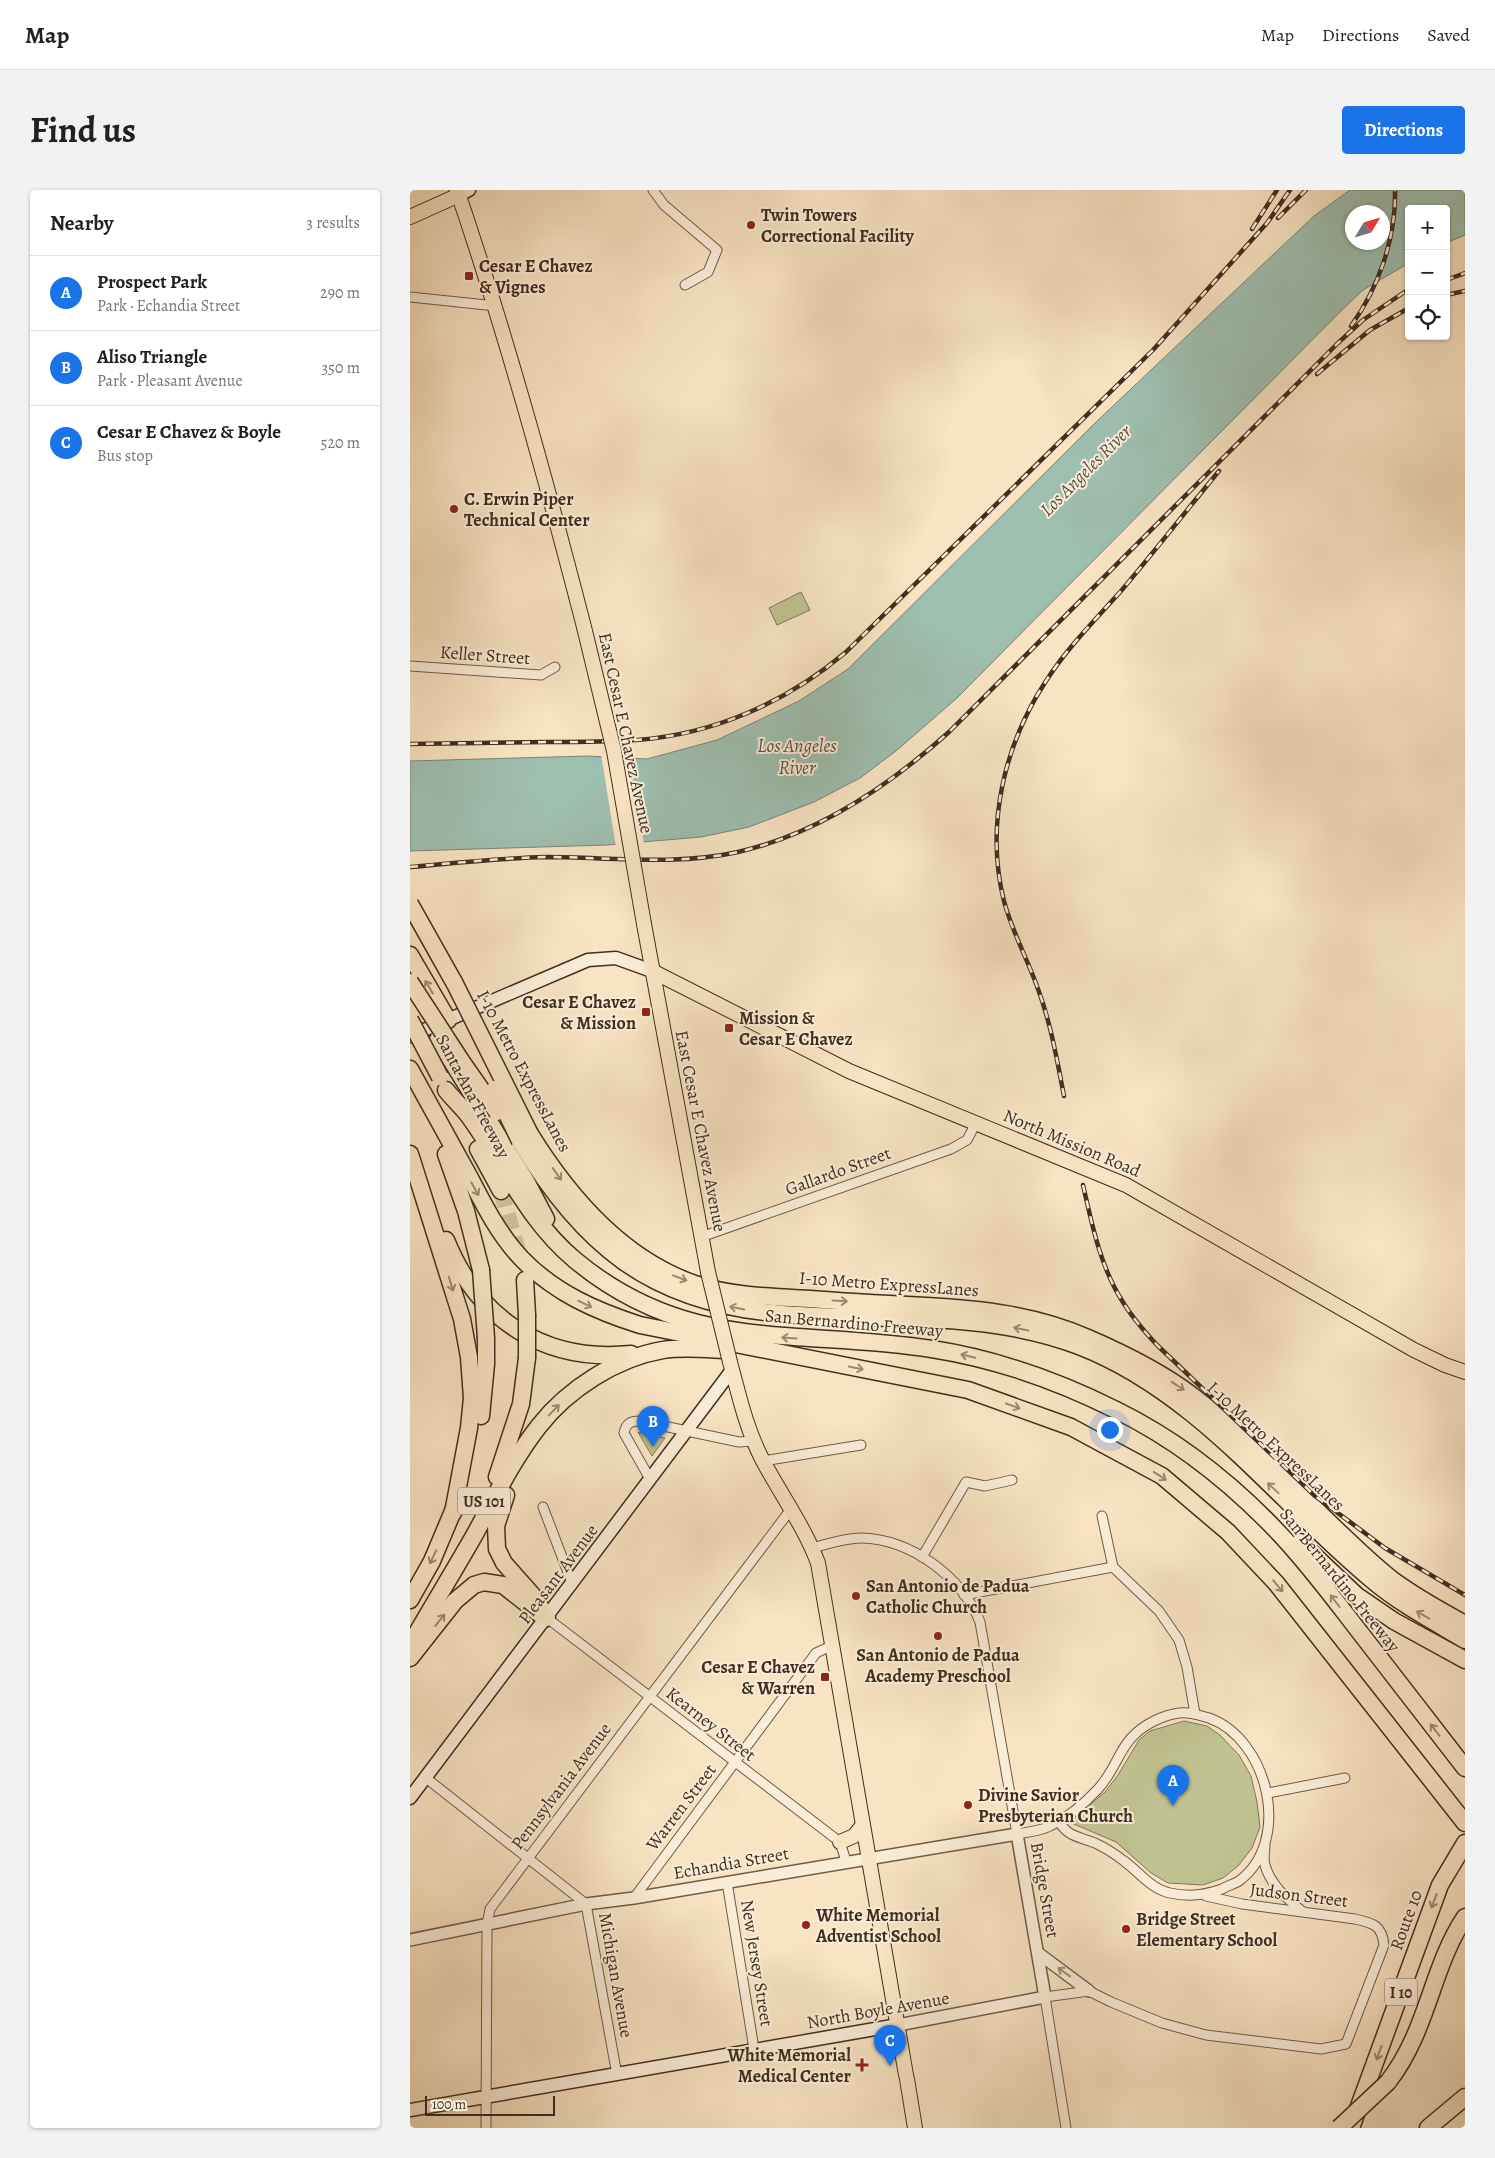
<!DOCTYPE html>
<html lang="en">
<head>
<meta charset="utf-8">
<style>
	body { margin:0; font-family:Alegreya,serif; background:#f2f2f2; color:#202124 }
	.controls { position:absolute; right:15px; top:15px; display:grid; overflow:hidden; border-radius:5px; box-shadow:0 1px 4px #0004 }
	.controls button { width:45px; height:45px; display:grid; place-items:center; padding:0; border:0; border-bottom:1px solid #e0e0e0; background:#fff; color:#202124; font:25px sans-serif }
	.compass { position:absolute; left:935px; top:15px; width:45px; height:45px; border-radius:50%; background:#fff; box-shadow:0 1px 4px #0004; rotate:52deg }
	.scale { position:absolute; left:15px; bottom:12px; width:130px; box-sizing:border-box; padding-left:5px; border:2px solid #412e1f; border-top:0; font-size:14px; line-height:18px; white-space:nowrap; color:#412e1f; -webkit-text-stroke:4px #faedd7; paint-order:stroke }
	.you { position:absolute; left:699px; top:1239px; width:18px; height:18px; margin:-12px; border:4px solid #fff; border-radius:50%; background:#1a73e8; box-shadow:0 0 0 8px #1a73e833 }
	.badge { display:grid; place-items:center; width:32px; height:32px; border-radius:50%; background:#1a73e8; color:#fff; font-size:16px; font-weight:700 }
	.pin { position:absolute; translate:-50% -41px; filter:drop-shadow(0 1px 2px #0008) }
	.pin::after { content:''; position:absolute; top:26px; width:18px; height:15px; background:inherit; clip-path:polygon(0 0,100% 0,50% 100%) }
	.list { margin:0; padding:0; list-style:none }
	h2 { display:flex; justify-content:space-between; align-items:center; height:65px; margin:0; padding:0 20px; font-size:21px }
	h2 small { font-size:16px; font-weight:400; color:#757577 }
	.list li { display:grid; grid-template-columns:32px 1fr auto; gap:15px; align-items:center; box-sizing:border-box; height:75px; padding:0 20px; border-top:1px solid #e0e0e0 }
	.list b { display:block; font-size:19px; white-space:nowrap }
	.list p { margin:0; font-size:16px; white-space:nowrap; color:#757577 }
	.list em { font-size:16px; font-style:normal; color:#757577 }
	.icon { flex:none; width:28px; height:28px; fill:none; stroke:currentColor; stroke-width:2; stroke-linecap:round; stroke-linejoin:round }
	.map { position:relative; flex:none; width:1055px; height:1938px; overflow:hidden; border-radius:5px }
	header { display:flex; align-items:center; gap:30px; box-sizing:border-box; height:70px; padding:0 25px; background:#fff; border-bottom:1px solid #e0e0e0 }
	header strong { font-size:24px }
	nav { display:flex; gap:28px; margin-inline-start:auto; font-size:18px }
	.intro { display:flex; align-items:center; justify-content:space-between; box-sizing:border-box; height:120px; padding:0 30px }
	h1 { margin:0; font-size:35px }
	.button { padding:12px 22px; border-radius:5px; background:#1a73e8; color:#fff; font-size:18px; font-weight:700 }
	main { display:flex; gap:30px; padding:0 30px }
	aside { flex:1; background:#fff; border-radius:5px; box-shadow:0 1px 4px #0004 }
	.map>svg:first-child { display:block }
	.green { fill:#c0c391; stroke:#807858 }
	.water { fill:#9ebeaf; stroke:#798475; fill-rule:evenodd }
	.pier { fill:#f8e3c2 }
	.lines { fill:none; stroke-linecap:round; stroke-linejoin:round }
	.motorway-tunnel { stroke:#d3bfa1; stroke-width:16; stroke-dasharray:16 8; stroke-linecap:butt }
	.minor-casing { stroke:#6f5b48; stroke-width:11 }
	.tertiary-casing { stroke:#6f5b48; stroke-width:14 }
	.secondary-casing { stroke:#412e1f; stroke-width:15 }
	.primary-casing { stroke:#412e1f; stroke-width:16 }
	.motorway-casing { stroke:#412e1f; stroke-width:19 }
	.minor { stroke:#faedd7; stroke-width:9 }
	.tertiary { stroke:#faedd7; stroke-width:11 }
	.secondary { stroke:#faedd7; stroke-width:12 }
	.primary { stroke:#f8e3c2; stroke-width:14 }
	.motorway { stroke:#f8e3c2; stroke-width:16 }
	.rail-casing { stroke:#412e1f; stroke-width:4.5 }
	.rail { stroke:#faedd7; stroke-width:2.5; stroke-dasharray:8; stroke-linecap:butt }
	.primary-bridge-casing { stroke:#412e1f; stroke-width:16; stroke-linecap:butt }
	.motorway-bridge-casing { stroke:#412e1f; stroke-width:19; stroke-linecap:butt }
	.primary-bridge { stroke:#f8e3c2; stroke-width:14 }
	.motorway-bridge { stroke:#f8e3c2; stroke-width:16 }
	.oneway { stroke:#9c8870 }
	.oneway2 { stroke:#9e8e7b }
	.poi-dot { fill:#8f2418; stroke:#faedd7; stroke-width:2 }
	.labels { text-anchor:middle; stroke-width:4; stroke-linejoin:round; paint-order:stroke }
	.shield { fill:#faedd7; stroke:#786756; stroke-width:1 }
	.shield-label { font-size:16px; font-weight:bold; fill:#412e1f }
	.poi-label { font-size:18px; font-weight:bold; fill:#412e1f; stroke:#faedd7; text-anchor:start }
	.street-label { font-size:18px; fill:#412e1f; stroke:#faedd7 }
	.water-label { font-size:19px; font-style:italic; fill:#585243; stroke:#faedd7 }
</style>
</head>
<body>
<header>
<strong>Map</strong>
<nav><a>Map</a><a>Directions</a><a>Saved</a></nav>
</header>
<div class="intro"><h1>Find us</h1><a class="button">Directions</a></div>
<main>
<aside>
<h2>Nearby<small>3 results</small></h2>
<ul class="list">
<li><span class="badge">A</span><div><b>Prospect Park</b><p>Park · Echandia Street</p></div><em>290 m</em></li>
<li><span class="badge">B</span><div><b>Aliso Triangle</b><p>Park · Pleasant Avenue</p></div><em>350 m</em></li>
<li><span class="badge">C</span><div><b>Cesar E Chavez &amp; Boyle</b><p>Bus stop</p></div><em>520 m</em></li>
</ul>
</aside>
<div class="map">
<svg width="1055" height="1938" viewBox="0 0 1055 1938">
	<rect width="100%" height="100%" fill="#f8e3c2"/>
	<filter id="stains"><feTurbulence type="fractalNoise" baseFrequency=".004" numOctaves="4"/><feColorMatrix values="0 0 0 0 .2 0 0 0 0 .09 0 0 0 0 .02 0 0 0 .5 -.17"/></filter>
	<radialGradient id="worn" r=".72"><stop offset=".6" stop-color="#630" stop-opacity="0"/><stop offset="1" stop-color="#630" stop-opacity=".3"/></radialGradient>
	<!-- green -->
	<g class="green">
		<polygon points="391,402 400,420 367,435 359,418"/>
		<polygon points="228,1242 255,1248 242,1266"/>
		<polygon points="774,1531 797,1536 810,1545 829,1565 841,1586 847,1612 850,1637 842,1658 828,1676 813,1688 793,1695 758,1693 741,1683 706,1652 659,1632 695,1602 708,1585 729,1550 740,1541"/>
	</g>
	<!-- water -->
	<path class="water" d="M 940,0 L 1055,0 L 1055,45 L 1036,53 L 1036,19 L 999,19 L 999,73 L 953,100 L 934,118 L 547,508 L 486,561 L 450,588 L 404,612 L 339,637 L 291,647 L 197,655 L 0,661 L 0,571 L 177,566 L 237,569 L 307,550 L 389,511 L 438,479 L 686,232 L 904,26 ZM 942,22 L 972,22 L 972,52 L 942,52 Z"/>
	<!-- pier -->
	<polygon class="pier" points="191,564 218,566 234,654 206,657"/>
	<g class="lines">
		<!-- motorway-tunnel -->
		<polyline class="motorway-tunnel" points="91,1001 111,1071"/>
		<!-- minor casing -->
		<g class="minor-casing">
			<g id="minor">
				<polyline points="243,0 254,15 307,60 298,82 275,95"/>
				<polyline points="0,107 86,116"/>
				<polyline points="0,476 131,485 145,477"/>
				<polyline points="291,1047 541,959 557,950 566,933"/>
				<polyline points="353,1271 451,1255"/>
				<path d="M 240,1289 L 214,1243 C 216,1233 221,1231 230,1231 L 329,1252 L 343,1251"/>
				<polyline points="133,1317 162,1393"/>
				<polyline points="692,1326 703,1377 749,1421 769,1450 777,1477 785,1524"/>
				<path d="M 402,1358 C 418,1354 434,1348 451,1348 C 501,1349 552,1387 570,1432 L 607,1644 C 618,1642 631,1641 640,1636 C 657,1628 675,1613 688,1599 C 711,1574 708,1549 744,1531 C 752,1527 761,1524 769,1523 C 780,1522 789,1525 799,1528 C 858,1549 883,1651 829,1691 C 824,1694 817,1696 812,1699 C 796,1705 778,1707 760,1703 C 741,1699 729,1682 714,1671 C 705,1664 696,1658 685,1653 C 668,1646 660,1648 648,1631"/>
				<polyline points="512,1367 556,1292 575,1296 602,1290"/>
				<polyline points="554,1405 703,1377"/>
				<polyline points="137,1428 430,1652 436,1671"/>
				<polyline points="16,1588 176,1714 207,1885"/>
				<polyline points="858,1603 935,1588"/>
				<path d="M 855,1655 C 855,1661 853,1669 855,1675 C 860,1694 877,1709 892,1721"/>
				<polyline points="317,1692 344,1859"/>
				<polyline points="224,1708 406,1463 421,1456"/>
				<polyline points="76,1938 77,1735 80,1719 381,1319"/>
				<path d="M 656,1938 L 635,1807 L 679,1801 L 701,1812 L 752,1833 L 796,1845 L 911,1859 L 936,1854 L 974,1755 C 972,1735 963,1733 945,1729 L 832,1714 L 796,1706"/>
			</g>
		</g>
		<!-- tertiary casing -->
		<g class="tertiary-casing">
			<g id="tertiary">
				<polyline points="0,1750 176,1714 224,1708 607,1644 635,1807 488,1835"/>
				<polyline points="628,1763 679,1801"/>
			</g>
		</g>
		<!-- secondary casing -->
		<g class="secondary-casing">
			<g id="secondary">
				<polyline points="49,5 59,0"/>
				<polyline points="0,846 178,770 206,768 242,781"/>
				<polyline points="0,1608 322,1180"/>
				<polyline points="0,1920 488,1835"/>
			</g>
		</g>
		<!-- primary casing -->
		<g class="primary-casing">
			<g id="primary">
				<path d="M 47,0 C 96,144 136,290 174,437"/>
				<polyline points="0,27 49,5"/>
				<polyline points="234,734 298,1082"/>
				<polyline points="242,781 439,881 716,995 1004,1160 1035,1175 1055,1182"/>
				<path d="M 320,1172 C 329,1205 336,1238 352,1269 C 371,1305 394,1336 408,1373 L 496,1885"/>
				<polyline points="430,1652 444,1646 452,1636"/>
				<polyline points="497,1889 505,1938"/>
			</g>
		</g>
		<!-- motorway casing -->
		<g class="motorway-casing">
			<g id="motorway">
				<polyline points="0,765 38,830"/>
				<polyline points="28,849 116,991 136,1029"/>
				<path d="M 0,879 C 20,915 39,950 59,986 C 74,1015 89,1045 112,1069 C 145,1103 186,1121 230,1135 L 558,1200 L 661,1237 L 752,1286 L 818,1342 L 866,1393 L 1055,1633"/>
				<path d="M 36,900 C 43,909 51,916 58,925 C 94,974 117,1030 165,1070 C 279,1165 389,1138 522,1159 C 586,1169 648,1191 706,1220 C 765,1249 820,1292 866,1340 C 897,1372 924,1409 952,1445 C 986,1489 1021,1534 1055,1578"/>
				<path d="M 120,944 C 159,1007 212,1069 285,1094 C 321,1106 362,1107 400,1109 C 438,1112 477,1114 516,1116 C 572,1119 626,1125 678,1148 C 715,1164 752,1182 784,1207 C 835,1246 880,1295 926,1339 C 945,1357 963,1375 984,1391 C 1006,1407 1031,1421 1055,1434"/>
				<path d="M 110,951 C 172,1055 240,1111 363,1123 C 407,1128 453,1127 498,1128 C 556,1130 613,1135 669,1156 C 788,1202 865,1309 961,1389 C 989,1413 1023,1431 1055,1450"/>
				<polyline points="68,959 91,1001"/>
				<polyline points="0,964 52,1129 59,1167 62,1208 59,1238 43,1323"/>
				<polyline points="36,964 56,1021 71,1080"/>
				<path d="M 36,1050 C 68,1130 135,1173 221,1164"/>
				<polyline points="115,1090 117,1125"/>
				<polyline points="71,1226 76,1174 76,1148"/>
				<polyline points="87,1287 111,1214 117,1168"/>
				<polyline points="96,1305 86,1336 87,1359 94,1373 125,1408 137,1428"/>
				<polyline points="890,1352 946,1405 984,1431 1055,1470"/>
				<polyline points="0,1410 22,1371 46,1314"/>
				<path d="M 0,1455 C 21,1418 44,1381 65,1344 C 85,1307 103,1269 129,1236 C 158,1199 206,1168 253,1160 C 273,1157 294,1159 314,1160"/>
				<polyline points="0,1468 45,1411 64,1395 74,1392 93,1395 131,1425"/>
				<path d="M 978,1892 C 1018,1841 1021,1778 1055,1727"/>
				<polyline points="941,1938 1030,1695 1055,1653"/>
				<polyline points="1018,1938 1055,1907"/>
			</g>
		</g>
		<!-- minor -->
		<use href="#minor" class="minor"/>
		<!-- tertiary -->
		<use href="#tertiary" class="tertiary"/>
		<!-- secondary -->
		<use href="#secondary" class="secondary"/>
		<!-- primary -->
		<use href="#primary" class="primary"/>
		<!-- motorway -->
		<use href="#motorway" class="motorway"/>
		<!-- rail casing -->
		<g class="rail-casing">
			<g id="rail">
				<polyline points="868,28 896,0"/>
				<polyline points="842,39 867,0"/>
				<polyline points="1036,90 1055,83"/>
				<polyline points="1036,105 1055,101"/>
				<path d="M 941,136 C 969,97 986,48 985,0"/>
				<polyline points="907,184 960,140 999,118"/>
				<path d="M 0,554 C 45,553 91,553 136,552 C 166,552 197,552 227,550 C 305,544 377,512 436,462 L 743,160 L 857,33 L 880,0"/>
				<path d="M 0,677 C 45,673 91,668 136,667 C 199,667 264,676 328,662 C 407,644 479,596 539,542 L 928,153 L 953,130 L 999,99"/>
				<path d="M 654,906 C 647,870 641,834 628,799 C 618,770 602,742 594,711 C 575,636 594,555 636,491 C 657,458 685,430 711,401 C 744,362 776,321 809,281"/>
				<path d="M 673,995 C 682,1034 690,1075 711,1109 C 721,1126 734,1141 747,1155 L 905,1306 L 975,1358 L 1055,1405"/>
			</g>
		</g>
		<!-- rail -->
		<use href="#rail" class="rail"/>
		<!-- primary-bridge casing -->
		<g class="primary-bridge-casing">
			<g id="primary-bridge">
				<polyline points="174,437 204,561 234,734"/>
				<polyline points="298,1082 320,1172"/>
			</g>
		</g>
		<!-- motorway-bridge casing -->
		<g class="motorway-bridge-casing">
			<g id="motorway-bridge">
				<polyline points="0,714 45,794 120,944"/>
				<polyline points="0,792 52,872 87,922"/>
				<polyline points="0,830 30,887"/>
				<polyline points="85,899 110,951"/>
				<polyline points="71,1080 76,1148"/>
				<polyline points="117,1168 117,1125"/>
				<polyline points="929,1938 978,1892"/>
			</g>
		</g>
		<!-- primary-bridge -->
		<use href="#primary-bridge" class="primary-bridge"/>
		<!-- motorway-bridge -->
		<use href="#motorway-bridge" class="motorway-bridge"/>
	</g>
	<!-- one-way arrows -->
	<defs><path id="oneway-shaft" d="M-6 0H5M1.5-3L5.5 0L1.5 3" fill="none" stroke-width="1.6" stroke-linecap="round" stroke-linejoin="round" transform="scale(1.25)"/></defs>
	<g class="oneway">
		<use href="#oneway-shaft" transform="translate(19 797) rotate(-121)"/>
		<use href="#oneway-shaft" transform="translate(147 984) rotate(54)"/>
		<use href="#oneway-shaft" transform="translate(65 999) rotate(61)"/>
		<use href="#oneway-shaft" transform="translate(270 1088) rotate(21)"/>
		<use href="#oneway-shaft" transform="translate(41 1094) rotate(73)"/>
		<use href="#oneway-shaft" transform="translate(430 1111) rotate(3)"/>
		<use href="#oneway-shaft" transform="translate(175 1114) rotate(26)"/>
		<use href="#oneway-shaft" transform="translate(327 1118) rotate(-169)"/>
		<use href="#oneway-shaft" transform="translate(611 1139) rotate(-168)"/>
		<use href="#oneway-shaft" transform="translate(379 1148) rotate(-176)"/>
		<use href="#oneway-shaft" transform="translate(558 1166) rotate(-167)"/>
		<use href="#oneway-shaft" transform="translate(446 1178) rotate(11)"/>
		<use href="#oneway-shaft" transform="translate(768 1196) rotate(34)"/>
		<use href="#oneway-shaft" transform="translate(603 1216) rotate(19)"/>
		<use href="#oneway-shaft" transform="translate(144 1220) rotate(-46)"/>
		<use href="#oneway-shaft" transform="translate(750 1286) rotate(33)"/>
		<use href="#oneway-shaft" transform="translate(863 1298) rotate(-137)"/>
		<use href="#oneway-shaft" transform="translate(23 1367) rotate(115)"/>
		<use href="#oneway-shaft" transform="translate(868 1396) rotate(50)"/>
		<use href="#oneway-shaft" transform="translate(925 1411) rotate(-128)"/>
		<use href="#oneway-shaft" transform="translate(1013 1425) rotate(-150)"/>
		<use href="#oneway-shaft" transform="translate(30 1430) rotate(-51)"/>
		<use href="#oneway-shaft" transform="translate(1025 1540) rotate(-128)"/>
		<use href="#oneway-shaft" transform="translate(1024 1711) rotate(111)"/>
		<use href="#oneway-shaft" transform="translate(969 1863) rotate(110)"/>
	</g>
	<use class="oneway2" href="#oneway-shaft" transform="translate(654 1782) rotate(-144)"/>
	<!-- markers -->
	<g class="poi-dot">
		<circle cx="341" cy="35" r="5"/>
		<rect x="54" y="81" width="10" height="10" rx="2.5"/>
		<circle cx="44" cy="319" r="5"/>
		<rect x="231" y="817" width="10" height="10" rx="2.5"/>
		<rect x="314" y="833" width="10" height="10" rx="2.5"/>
		<circle cx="446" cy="1406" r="5"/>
		<circle cx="528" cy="1446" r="5"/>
		<rect x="410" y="1482" width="10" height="10" rx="2.5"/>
		<circle cx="558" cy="1615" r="5"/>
		<circle cx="396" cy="1735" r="5"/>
		<circle cx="716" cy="1739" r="5"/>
		<path d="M449.5 1867.5h5v5h5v5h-5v5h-5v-5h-5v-5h5z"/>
	</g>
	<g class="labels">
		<!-- shield labels -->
		<g class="shield">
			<rect x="48" y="1297.5" width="52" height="27" rx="4"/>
			<rect x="975" y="1788.5" width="32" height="27" rx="4"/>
		</g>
		<g class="shield-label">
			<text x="74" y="1317">US 101</text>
			<text x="991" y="1808">I 10</text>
		</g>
		<!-- poi labels -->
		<g class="poi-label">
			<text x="351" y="31">Twin Towers<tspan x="351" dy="21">Correctional Facility</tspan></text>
			<text x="69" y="82">Cesar E Chavez<tspan x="69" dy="21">&amp; Vignes</tspan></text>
			<text x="54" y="315">C. Erwin Piper<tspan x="54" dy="21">Technical Center</tspan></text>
			<text x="226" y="818" text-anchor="end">Cesar E Chavez<tspan x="226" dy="21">&amp; Mission</tspan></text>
			<text x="329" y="834">Mission &amp;<tspan x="329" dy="21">Cesar E Chavez</tspan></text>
			<text x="456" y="1402">San Antonio de Padua<tspan x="456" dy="21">Catholic Church</tspan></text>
			<text x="528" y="1471" text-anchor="middle">San Antonio de Padua<tspan x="528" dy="21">Academy Preschool</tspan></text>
			<text x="405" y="1483" text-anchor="end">Cesar E Chavez<tspan x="405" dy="21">&amp; Warren</tspan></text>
			<text x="568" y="1611">Divine Savior<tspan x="568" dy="21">Presbyterian Church</tspan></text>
			<text x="406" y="1731">White Memorial<tspan x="406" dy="21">Adventist School</tspan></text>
			<text x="726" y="1735">Bridge Street<tspan x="726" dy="21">Elementary School</tspan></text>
			<text x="441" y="1871" text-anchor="end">White Memorial<tspan x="441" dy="21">Medical Center</tspan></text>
		</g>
		<!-- street labels -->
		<g class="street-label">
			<text transform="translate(75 465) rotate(4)" y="6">Keller Street</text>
			<text transform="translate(216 543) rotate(78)" y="6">East Cesar E Chavez Avenue</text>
			<text transform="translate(114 881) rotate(62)" y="6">I-10 Metro ExpressLanes</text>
			<text transform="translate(63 906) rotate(62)" y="6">Santa Ana Freeway</text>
			<text transform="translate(291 941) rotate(79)" y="6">East Cesar E Chavez Avenue</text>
			<text transform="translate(662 953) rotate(23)" y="6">North Mission Road</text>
			<text transform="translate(428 981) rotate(-20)" y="6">Gallardo Street</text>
			<text transform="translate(479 1094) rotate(4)" y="6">I-10 Metro ExpressLanes</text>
			<text transform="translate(444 1133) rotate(5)" y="6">San Bernardino Freeway</text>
			<text transform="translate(866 1256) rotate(43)" y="6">I-10 Metro ExpressLanes</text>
			<text transform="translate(148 1384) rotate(-53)" y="6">Pleasant Avenue</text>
			<text transform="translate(930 1390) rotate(51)" y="6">San Bernardino Freeway</text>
			<text transform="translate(301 1534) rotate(38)" y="6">Kearney Street</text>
			<text transform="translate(151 1596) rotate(-53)" y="6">Pennsylvania Avenue</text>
			<text transform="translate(271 1617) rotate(-53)" y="6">Warren Street</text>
			<text transform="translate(321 1673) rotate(-10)" y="6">Echandia Street</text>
			<text transform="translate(635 1700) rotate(80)" y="6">Bridge Street</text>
			<text transform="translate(889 1705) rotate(7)" y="6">Judson Street</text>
			<text transform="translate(996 1730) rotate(-70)" y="6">Route 10</text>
			<text transform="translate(347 1773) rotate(81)" y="6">New Jersey Street</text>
			<text transform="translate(206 1785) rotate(80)" y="6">Michigan Avenue</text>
			<text transform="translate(468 1820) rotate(-10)" y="6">North Boyle Avenue</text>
		</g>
		<!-- water labels -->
		<g class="water-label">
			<text transform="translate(675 280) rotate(-45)" y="7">Los Angeles River</text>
			<text x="387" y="562">Los Angeles<tspan x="387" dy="22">River</tspan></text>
		</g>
	</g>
	<rect width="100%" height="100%" filter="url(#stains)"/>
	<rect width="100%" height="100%" fill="url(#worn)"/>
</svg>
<div class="controls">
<button>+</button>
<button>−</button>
<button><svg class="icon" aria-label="locate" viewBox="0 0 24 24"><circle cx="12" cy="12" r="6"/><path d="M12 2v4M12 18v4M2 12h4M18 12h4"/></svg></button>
</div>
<svg class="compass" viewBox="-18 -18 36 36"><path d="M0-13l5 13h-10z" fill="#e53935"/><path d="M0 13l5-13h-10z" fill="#757577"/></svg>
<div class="scale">100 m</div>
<div class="you"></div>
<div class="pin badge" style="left:763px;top:1616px">A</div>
<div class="pin badge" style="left:243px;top:1257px">B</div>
<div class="pin badge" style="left:480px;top:1876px">C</div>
</div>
</main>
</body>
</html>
